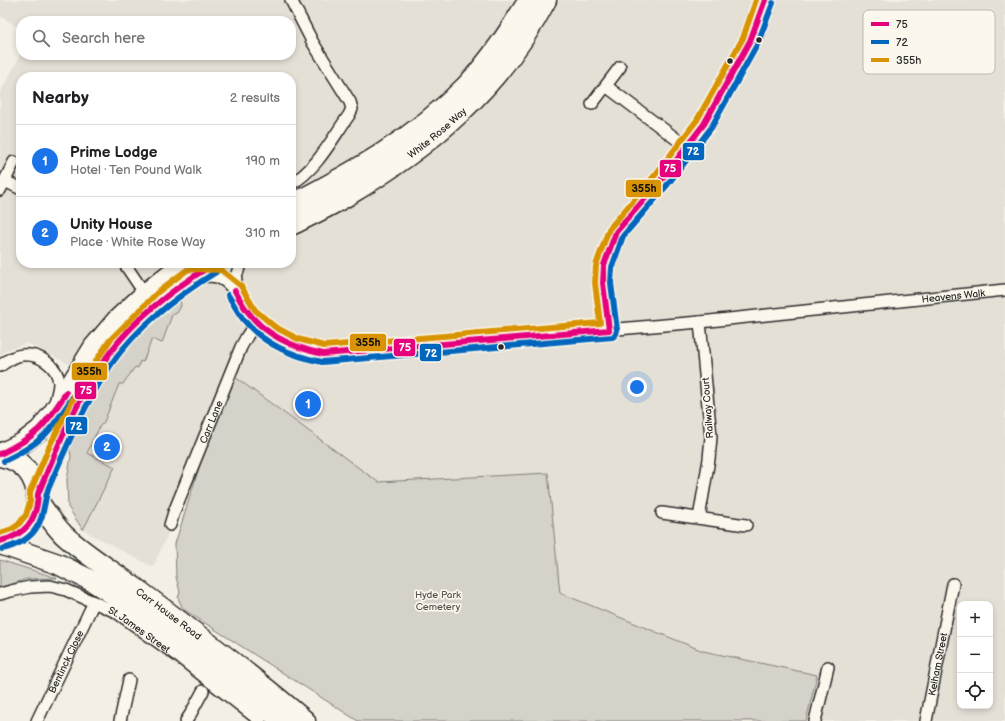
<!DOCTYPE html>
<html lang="en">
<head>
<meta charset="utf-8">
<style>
	body { margin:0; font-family:"Balsamiq Sans",sans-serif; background:#f2f2f2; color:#202124 }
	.controls { position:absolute; right:12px; bottom:12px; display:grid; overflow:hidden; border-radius:8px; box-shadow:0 2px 6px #0003 }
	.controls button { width:36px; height:36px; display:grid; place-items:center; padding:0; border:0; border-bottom:1px solid #e0e0e0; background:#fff; color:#202124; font:20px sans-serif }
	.you { position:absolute; left:637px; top:387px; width:14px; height:14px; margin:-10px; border:3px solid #fff; border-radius:50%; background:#1a73e8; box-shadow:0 0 0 6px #1a73e833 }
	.badge { display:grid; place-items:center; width:26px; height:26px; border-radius:50%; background:#1a73e8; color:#fff; font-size:13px; font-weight:700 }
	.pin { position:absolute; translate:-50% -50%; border:2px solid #fff; box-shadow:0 1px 4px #0006 }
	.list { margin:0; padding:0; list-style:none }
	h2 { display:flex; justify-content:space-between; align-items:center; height:52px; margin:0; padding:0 16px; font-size:17px }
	h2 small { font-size:13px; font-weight:400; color:#757577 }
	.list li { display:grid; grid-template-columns:26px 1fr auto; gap:12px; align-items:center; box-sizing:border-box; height:72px; padding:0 16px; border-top:1px solid #e0e0e0 }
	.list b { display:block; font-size:15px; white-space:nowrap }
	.list p { margin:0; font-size:13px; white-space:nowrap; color:#757577 }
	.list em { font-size:13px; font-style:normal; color:#757577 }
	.icon { flex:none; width:22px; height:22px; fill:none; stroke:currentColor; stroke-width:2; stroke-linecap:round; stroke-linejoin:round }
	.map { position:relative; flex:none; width:1005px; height:721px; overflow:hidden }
	.search { position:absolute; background:#fff; box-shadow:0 2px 6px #0003; left:16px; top:16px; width:280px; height:44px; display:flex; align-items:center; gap:10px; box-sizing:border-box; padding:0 14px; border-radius:16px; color:#757577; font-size:15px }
	.panel { position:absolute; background:#fff; box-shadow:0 2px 6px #0003; left:16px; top:72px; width:280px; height:196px; border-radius:16px }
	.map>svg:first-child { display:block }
	.built { fill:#e4e0d6; fill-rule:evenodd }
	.green { fill:#d5d2c9; stroke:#807e7a }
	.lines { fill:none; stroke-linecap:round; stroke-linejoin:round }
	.street-casing { stroke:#2b2b2b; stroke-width:14 }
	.highway-casing { stroke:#2b2b2b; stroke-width:23 }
	.street { stroke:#fbf7ec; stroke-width:11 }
	.highway { stroke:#fbf7ec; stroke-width:20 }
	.bus-1-casing { stroke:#fbf7ec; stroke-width:9 }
	.bus-2-casing { stroke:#fbf7ec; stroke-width:9 }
	.bus-3-casing { stroke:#fbf7ec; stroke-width:9 }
	.bus-1 { stroke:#e5007d; stroke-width:6 }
	.bus-2 { stroke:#0065bd; stroke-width:6 }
	.bus-3 { stroke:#d89406; stroke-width:6 }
	.bus-dot { fill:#2b2b2b; stroke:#fbf7ec; stroke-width:1.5 }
	.labels { text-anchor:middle; stroke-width:3.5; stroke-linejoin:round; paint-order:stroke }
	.street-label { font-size:10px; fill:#2b2b2b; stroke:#fbf7ec }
	.park-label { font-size:10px; fill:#565552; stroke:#fbf7ec }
	.key { fill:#fbf7ec; stroke:#bdbab2; stroke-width:1 }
	.key-label { font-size:11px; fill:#2b2b2b }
	.line-badge { stroke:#fbf7ec; stroke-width:1.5 }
	.badge-label { font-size:11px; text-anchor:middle; font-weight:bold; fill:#fff }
	.pale-badge-label { font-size:11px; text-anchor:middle; font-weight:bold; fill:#111 }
</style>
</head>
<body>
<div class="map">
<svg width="1005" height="721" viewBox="0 0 1005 721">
	<rect width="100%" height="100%" fill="#f3efe4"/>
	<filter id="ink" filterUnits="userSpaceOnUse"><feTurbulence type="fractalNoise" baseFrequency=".025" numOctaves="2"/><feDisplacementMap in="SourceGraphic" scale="8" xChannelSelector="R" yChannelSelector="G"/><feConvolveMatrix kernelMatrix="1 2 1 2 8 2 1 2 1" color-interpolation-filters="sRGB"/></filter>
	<g filter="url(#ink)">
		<!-- built -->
		<path class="built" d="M 0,0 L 1005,0 L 1005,721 L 806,721 L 817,675 L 703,651 L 560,593 L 548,473 L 378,482 L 231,375 L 177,513 L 153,567 L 83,530 L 69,508 L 66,480 L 71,456 L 69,447 L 73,366 L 27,343 L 7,350 L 0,355 L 0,93 L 21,54 L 21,55 L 291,55 L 291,21 L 21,21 L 21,29 L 0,16 ZM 21,77 L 291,77 L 291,263 L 21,263 ZM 960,604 L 990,604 L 990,706 L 960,706 Z"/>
		<!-- green -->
		<g class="green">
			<polygon points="180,297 181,306 177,313 172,315 162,343 152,339 143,362 140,361 138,368 135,367 123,384 119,384 104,422 100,426 87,453 115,467 83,530 68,507 67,480 71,456 69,447 86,408 109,366 137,335"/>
			<polygon points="231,374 378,482 548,473 560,593 703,651 817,675 806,721 358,721 183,609 178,598 180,592 176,577 175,544 221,398"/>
			<polygon points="0,560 57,578 27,579 0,588"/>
		</g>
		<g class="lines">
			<!-- street casing -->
			<g class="street-casing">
				<g id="street">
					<path d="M 291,0 L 313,43 L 350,102 L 352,109 L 349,115 C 332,139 317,169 291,184"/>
					<polyline points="606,86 687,147"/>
					<polyline points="592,104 620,67"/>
					<polyline points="5,181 21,189"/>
					<polyline points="0,190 14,162"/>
					<polyline points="124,263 145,294"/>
					<path id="s1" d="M 198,277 C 204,277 211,275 217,277 C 234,283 239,301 249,314 C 254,321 264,329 272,335 C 287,345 305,351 323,354 L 700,322 L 1005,290"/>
					<polyline points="235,291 236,276 241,263"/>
					<polyline points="609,330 603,283 604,265 616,232 662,179 704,124 735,69 750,41 765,0"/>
					<path d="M 0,366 C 7,361 13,356 22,355 C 39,353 58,366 59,383 C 59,388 57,394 56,399"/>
					<polyline points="662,513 746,525"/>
					<polyline points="699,518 709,459 711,437 700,322"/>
					<path id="s2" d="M 170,525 L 174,512 L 241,347 L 247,336 L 257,321"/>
					<path id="s3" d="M 0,594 L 11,591 L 30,587 L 50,586 L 66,590 L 116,612 L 179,657 L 260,721"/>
					<path id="s4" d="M 37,721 L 94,602"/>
					<polyline points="120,721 129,680"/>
					<polyline points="186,721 190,715 203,691"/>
					<polyline points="815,721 828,667"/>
					<path id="s5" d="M 926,721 L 953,584"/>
				</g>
			</g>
			<!-- highway casing -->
			<g class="highway-casing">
				<g id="highway">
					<path d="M 291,205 C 356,171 414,139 466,86 C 491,60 510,30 529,0"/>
					<path id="s6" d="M 291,225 C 309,216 328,207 345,197 C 430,147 500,88 546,0"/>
					<polyline points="0,454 23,443 40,430 54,412 94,347 117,320 145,294 184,263"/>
					<path d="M 0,456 C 49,463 50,535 0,541"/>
					<path d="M 38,494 C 50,465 63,437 77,408 C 89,386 101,362 117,344 C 145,312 178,283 216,263"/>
					<path id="s7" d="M 38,501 C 46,513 54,525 64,535 C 88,557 116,573 142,593 C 197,634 253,676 305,721"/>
					<polyline points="0,544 58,564 94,582 136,609 223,673 282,721"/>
				</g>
			</g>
			<!-- street -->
			<use href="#street" class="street"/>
			<!-- highway -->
			<use href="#highway" class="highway"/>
			<!-- bus-1 casing -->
			<g class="bus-1-casing">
				<g id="bus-1">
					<path d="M 235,291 C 239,298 243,306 248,312 C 266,336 295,348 323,354 L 609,330 L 603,283 L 604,265 L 616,232 L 662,179 L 704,124 L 750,41 L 765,0"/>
					<path d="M 0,454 C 37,436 44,427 66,393"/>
					<path d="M 0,541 C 26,535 37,520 38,494 C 58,445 79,394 111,351 C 138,316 174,288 212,265"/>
				</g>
			</g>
			<!-- bus-2 casing -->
			<g class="bus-2-casing">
				<g id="bus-2">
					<path d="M 228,295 C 233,303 237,311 243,319 C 262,343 292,356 322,362 L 613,337 L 616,334 L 617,330 L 611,283 L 612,267 L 623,236 L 668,184 L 711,128 L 757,45 L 773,3"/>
					<path d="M 4,461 C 42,443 50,432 73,397"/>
					<path d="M 2,549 C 15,546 27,541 35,530 C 45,517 43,502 49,487 C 67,445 86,401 112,363 C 139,325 177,296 216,272"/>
				</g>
			</g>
			<!-- bus-3 casing -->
			<g class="bus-3-casing">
				<polyline id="bus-3" points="0,533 12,529 18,525 26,515 30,502 30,492 50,445 79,387 110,340 159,291 187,270 191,269 221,270 241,286 255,310 275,327 298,339 324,346 600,323 595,283 596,265 609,229 656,174 697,120 743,38 756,0"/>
			</g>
			<!-- bus-1 -->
			<use href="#bus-1" class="bus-1"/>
			<!-- bus-2 -->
			<use href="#bus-2" class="bus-2"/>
			<!-- bus-3 -->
			<use href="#bus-3" class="bus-3"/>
		</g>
	</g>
	<!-- markers -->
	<g class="bus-dot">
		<circle cx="759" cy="40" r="3.5"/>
		<circle cx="730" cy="61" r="3.5"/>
		<circle cx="501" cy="347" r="3.5"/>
	</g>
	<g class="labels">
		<!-- street labels -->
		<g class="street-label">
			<text dy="4" stroke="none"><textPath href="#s6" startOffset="173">White Rose Way</textPath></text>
			<text dy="4" stroke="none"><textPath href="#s1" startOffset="788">Heavens Walk</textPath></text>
			<text transform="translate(707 408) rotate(-94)" y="4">Railway Court</text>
			<text dy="4" stroke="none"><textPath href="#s2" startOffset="111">Carr Lane</textPath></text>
			<text dy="4" stroke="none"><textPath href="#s7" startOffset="174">Carr House Road</textPath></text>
			<text dy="4" stroke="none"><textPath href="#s3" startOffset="151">St. James Street</textPath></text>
			<text dy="4" stroke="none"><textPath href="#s4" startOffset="66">Bentinck Close</textPath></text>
			<text dy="4" stroke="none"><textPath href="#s5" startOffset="58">Kelham Street</textPath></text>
		</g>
		<!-- park labels -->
		<g class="park-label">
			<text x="438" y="598">Hyde Park<tspan x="438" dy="12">Cemetery</tspan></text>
		</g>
	</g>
	<!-- legend -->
	<rect x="863" y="10" width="132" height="64" rx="6" class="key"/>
	<rect x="871" y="22" width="18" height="4" fill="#e5007d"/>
	<rect x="871" y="40" width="18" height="4" fill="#0065bd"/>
	<rect x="871" y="58" width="18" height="4" fill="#d89406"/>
	<g class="key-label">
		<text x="896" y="28">75</text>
		<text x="896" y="46">72</text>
		<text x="896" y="64">355h</text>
	</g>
	<g class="line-badge">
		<rect x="682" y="142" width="23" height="19" rx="4" fill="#0065bd"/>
		<rect x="659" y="159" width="23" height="19" rx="4" fill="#e5007d"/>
		<rect x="625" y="179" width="37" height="19" rx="4" fill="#d89406"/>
		<rect x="349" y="333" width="38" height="19" rx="4" fill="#d89406"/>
		<rect x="393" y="338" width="23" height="19" rx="4" fill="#e5007d"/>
		<rect x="419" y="343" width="23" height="19" rx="4" fill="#0065bd"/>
		<rect x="71" y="362" width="37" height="19" rx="4" fill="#d89406"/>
		<rect x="74" y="381" width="23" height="19" rx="4" fill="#e5007d"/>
		<rect x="65" y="416" width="23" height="19" rx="4" fill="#0065bd"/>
	</g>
	<g class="badge-label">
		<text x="693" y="155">72</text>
		<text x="670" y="172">75</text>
		<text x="405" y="351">75</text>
		<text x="431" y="357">72</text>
		<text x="86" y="394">75</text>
		<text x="76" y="430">72</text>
	</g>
	<g class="pale-badge-label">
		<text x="644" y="192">355h</text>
		<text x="368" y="346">355h</text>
		<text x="89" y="375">355h</text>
	</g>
</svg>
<div class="controls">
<button>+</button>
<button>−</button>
<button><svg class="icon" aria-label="locate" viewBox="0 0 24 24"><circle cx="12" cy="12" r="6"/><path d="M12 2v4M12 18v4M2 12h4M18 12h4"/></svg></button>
</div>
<div class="you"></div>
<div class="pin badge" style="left:308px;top:404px">1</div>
<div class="pin badge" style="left:107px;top:447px">2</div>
<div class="search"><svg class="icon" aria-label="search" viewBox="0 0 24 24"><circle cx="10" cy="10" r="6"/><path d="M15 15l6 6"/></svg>Search here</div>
<section class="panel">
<h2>Nearby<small>2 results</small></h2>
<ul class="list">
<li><span class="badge">1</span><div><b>Prime Lodge</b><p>Hotel · Ten Pound Walk</p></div><em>190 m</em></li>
<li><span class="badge">2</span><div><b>Unity House</b><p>Place · White Rose Way</p></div><em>310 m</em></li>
</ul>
</section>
</div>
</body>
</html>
